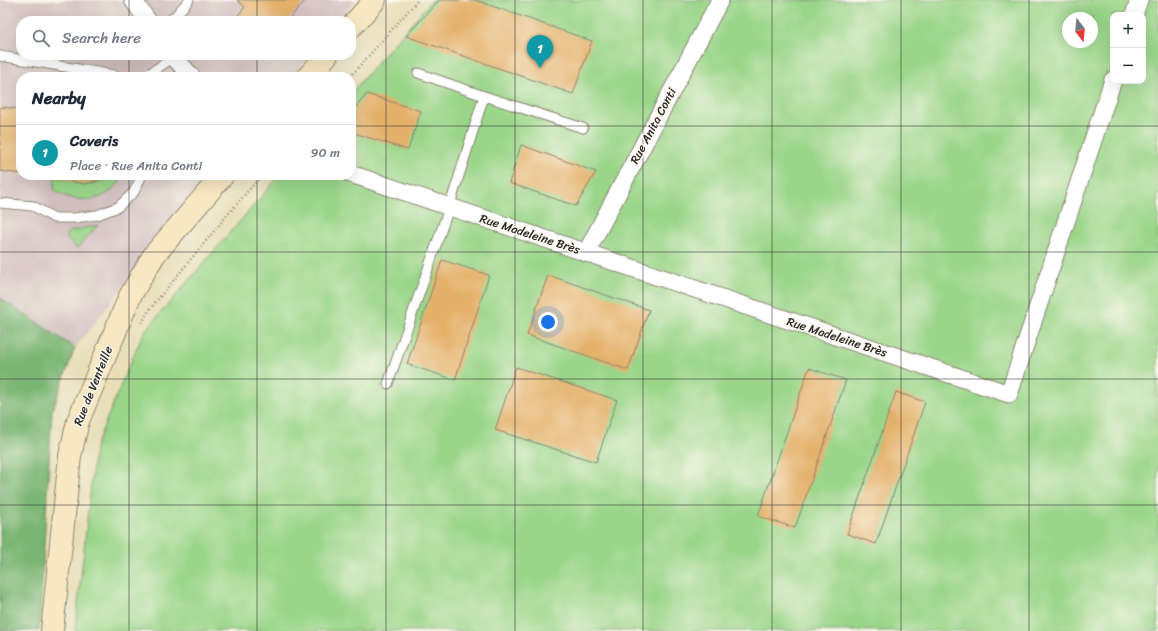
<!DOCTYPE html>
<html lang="en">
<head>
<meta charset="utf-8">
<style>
	body { margin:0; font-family:Sriracha,sans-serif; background:#f2f2f3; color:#1f2937 }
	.controls { position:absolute; right:12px; top:12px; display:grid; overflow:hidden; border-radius:8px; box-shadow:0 4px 16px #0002 }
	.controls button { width:36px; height:36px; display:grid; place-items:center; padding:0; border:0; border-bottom:1px solid #e0e1e3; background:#fff; color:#1f2937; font:20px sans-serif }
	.compass { position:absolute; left:1062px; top:12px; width:36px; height:36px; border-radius:50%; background:#fff; box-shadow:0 4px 16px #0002; rotate:164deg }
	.you { position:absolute; left:548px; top:322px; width:14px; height:14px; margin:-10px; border:3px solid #fff; border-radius:50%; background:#1a73e8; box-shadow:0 0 0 6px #1a73e833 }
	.badge { display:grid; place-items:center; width:26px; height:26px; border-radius:50%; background:#c8321e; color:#fff; font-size:13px; font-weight:700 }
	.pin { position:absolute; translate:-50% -33px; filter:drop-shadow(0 1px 2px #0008) }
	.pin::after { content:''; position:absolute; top:21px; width:14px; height:12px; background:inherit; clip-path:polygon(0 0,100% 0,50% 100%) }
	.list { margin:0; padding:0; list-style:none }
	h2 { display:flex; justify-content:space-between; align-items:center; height:52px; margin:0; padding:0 16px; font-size:17px }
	h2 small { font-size:13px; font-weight:400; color:#747a83 }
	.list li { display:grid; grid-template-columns:26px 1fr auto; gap:12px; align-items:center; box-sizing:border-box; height:56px; padding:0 16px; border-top:1px solid #e0e1e3 }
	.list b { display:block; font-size:15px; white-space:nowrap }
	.list p { margin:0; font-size:13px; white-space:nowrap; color:#747a83 }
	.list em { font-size:13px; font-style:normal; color:#747a83 }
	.icon { flex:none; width:22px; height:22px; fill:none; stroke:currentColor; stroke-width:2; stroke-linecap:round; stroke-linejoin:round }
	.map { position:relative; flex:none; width:1158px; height:631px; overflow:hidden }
	.search { position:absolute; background:#fff; box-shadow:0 4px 16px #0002; left:16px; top:16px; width:340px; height:44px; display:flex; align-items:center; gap:10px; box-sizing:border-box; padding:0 14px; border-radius:16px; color:#747a83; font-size:15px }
	.panel { position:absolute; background:#fff; box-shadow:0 4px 16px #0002; left:16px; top:72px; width:340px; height:108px; border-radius:16px }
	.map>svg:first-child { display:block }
	.industrial { fill:#d1bfbf }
	.green { fill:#9ad589; stroke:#62805a; fill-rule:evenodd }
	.forest { fill:#7bb675; stroke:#537050 }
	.building { fill:#e4b16b }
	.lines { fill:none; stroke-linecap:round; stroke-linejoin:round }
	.lane-casing { stroke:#8a8572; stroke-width:11 }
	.street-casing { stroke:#8a8572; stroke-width:19 }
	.secondary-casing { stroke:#8a8572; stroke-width:24 }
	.path { stroke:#8a8572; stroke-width:2.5; stroke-dasharray:1 3; stroke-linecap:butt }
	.lane { stroke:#fff; stroke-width:9 }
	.street { stroke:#fff; stroke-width:17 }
	.secondary { stroke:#f7e8c3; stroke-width:22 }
	.grid { fill:none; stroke:#2b2b2b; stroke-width:1; stroke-opacity:0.55 }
	.labels { text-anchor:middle; stroke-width:3; stroke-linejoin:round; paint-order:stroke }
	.street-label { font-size:12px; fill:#2b2b2b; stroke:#fbf7ec }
</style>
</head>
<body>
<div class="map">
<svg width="1158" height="631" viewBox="0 0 1158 631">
	<rect width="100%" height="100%" fill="#fbf7ec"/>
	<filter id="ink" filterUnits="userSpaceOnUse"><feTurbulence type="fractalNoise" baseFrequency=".025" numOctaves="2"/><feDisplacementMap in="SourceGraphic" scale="8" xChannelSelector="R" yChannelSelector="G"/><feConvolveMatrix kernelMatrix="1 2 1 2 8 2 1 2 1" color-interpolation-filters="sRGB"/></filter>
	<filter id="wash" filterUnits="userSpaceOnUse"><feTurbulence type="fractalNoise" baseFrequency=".012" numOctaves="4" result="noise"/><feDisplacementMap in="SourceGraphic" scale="16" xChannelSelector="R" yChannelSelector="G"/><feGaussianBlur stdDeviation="0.9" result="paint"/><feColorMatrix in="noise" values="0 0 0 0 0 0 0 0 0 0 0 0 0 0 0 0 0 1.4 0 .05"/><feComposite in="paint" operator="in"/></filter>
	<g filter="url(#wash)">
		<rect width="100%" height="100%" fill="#e8dfb9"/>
		<!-- industrial -->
		<polygon class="industrial" points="0,0 356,0 338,21 21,21 21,55 310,55 291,77 21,77 21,175 210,175 75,348 0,298"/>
		<!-- green -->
		<g class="green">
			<path d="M 432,0 L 1158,0 L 1158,631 L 75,631 L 95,448 L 125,375 L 144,332 L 280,175 L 351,175 L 351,93 ZM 1113,15 L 1143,15 L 1143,81 L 1113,81 ZM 1068,18 L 1092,18 L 1092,42 L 1068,42 Z"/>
			<path d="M 108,175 L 123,175 C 111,203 77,206 54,190 L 55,177 C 74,179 89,192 108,175 Z"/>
			<polygon points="98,225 77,248 67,239 66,235 69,232"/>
		</g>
		<!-- forest -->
		<polygon class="forest" points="0,298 75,348 52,411 39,631 0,631"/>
		<g id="blocks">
			<!-- building -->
			<g class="building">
				<polygon points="237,0 306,0 287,21 235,21 234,20 245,7"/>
				<polygon points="439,0 475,0 592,41 573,94 406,36"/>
				<polygon points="367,94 421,111 408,150 351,132 351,113"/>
				<polygon points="0,107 21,109 21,174 0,171"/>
				<polygon points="521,145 596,172 576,206 509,183"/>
				<polygon points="46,175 108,175 95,182 85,184 73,182 63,178 46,176"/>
				<polygon points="442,260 489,275 455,380 407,364"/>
				<polygon points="548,275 649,310 628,370 527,335"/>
				<polygon points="516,367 617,400 596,462 495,430"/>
				<polygon points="809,368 846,380 795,528 758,516"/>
				<polygon points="896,392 925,402 876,544 847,534"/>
			</g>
		</g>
	</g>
	<g filter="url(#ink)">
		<use href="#blocks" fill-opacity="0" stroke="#8a8572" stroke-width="1"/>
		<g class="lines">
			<!-- lane casing -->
			<g class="lane-casing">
				<g id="lane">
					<polyline points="169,21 176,15 189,0"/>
					<polyline points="0,56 114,75 117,77"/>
					<polyline points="418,73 484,96"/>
					<polyline points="144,77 174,57"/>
					<polyline points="0,203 33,206 54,218 74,218 97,215 118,207 134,192 142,175"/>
					<polyline points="388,384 449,208 484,96 583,128"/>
				</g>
			</g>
			<!-- street casing -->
			<g class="street-casing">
				<g id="street">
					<polyline points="133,0 148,21"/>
					<polyline points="1134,15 1139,0"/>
					<polyline points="172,55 192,77"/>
					<polyline points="351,174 1009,394 1113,80"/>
					<polyline points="586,253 720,0"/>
				</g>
			</g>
			<!-- secondary casing -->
			<g class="secondary-casing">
				<g id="secondary">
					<polyline points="351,27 375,0"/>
					<polyline points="308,77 327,55"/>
					<polyline points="52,631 70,456 78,421 130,296 154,255 223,175"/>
				</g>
			</g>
			<!-- path -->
			<g class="path">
				<polyline points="350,77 418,0"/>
				<polyline points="142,323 149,310 234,207 262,175"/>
			</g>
			<!-- lane -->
			<use href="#lane" class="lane"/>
			<!-- street -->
			<use href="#street" class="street"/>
			<!-- secondary -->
			<use href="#secondary" class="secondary"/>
		</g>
	</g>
	<!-- grid -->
	<path class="grid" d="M 129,0 L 129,21M 257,0 L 257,21M 386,0 L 386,631M 515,0 L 515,631M 643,0 L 643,631M 772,0 L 772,631M 901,0 L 901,631M 1029,0 L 1029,631M 129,55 L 129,77M 257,55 L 257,77M 0,126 L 21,126M 351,126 L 1158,126M 129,175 L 129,631M 257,175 L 257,631M 0,252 L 1158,252M 0,379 L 1158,379M 0,505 L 1158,505"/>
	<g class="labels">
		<!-- street labels -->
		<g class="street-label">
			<text transform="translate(653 126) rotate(-62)" y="4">Rue Anita Conti</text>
			<text transform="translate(530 234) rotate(18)" y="4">Rue Madeleine Brès</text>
			<text transform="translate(837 337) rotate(18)" y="4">Rue Madeleine Brès</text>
			<text transform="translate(93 386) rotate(-68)" y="4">Rue de Venteille</text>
		</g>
	</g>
</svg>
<div class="controls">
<button>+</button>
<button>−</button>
</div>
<svg class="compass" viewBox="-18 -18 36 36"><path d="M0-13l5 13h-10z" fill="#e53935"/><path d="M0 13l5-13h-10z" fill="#747a83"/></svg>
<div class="you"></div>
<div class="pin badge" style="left:540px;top:68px;background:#0f9aa8">1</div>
<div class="search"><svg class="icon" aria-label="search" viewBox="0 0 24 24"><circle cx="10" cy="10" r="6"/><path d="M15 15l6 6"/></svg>Search here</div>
<section class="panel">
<h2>Nearby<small></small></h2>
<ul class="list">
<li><span class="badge" style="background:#0f9aa8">1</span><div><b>Coveris</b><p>Place · Rue Anita Conti</p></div><em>90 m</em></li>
</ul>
</section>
</div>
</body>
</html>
